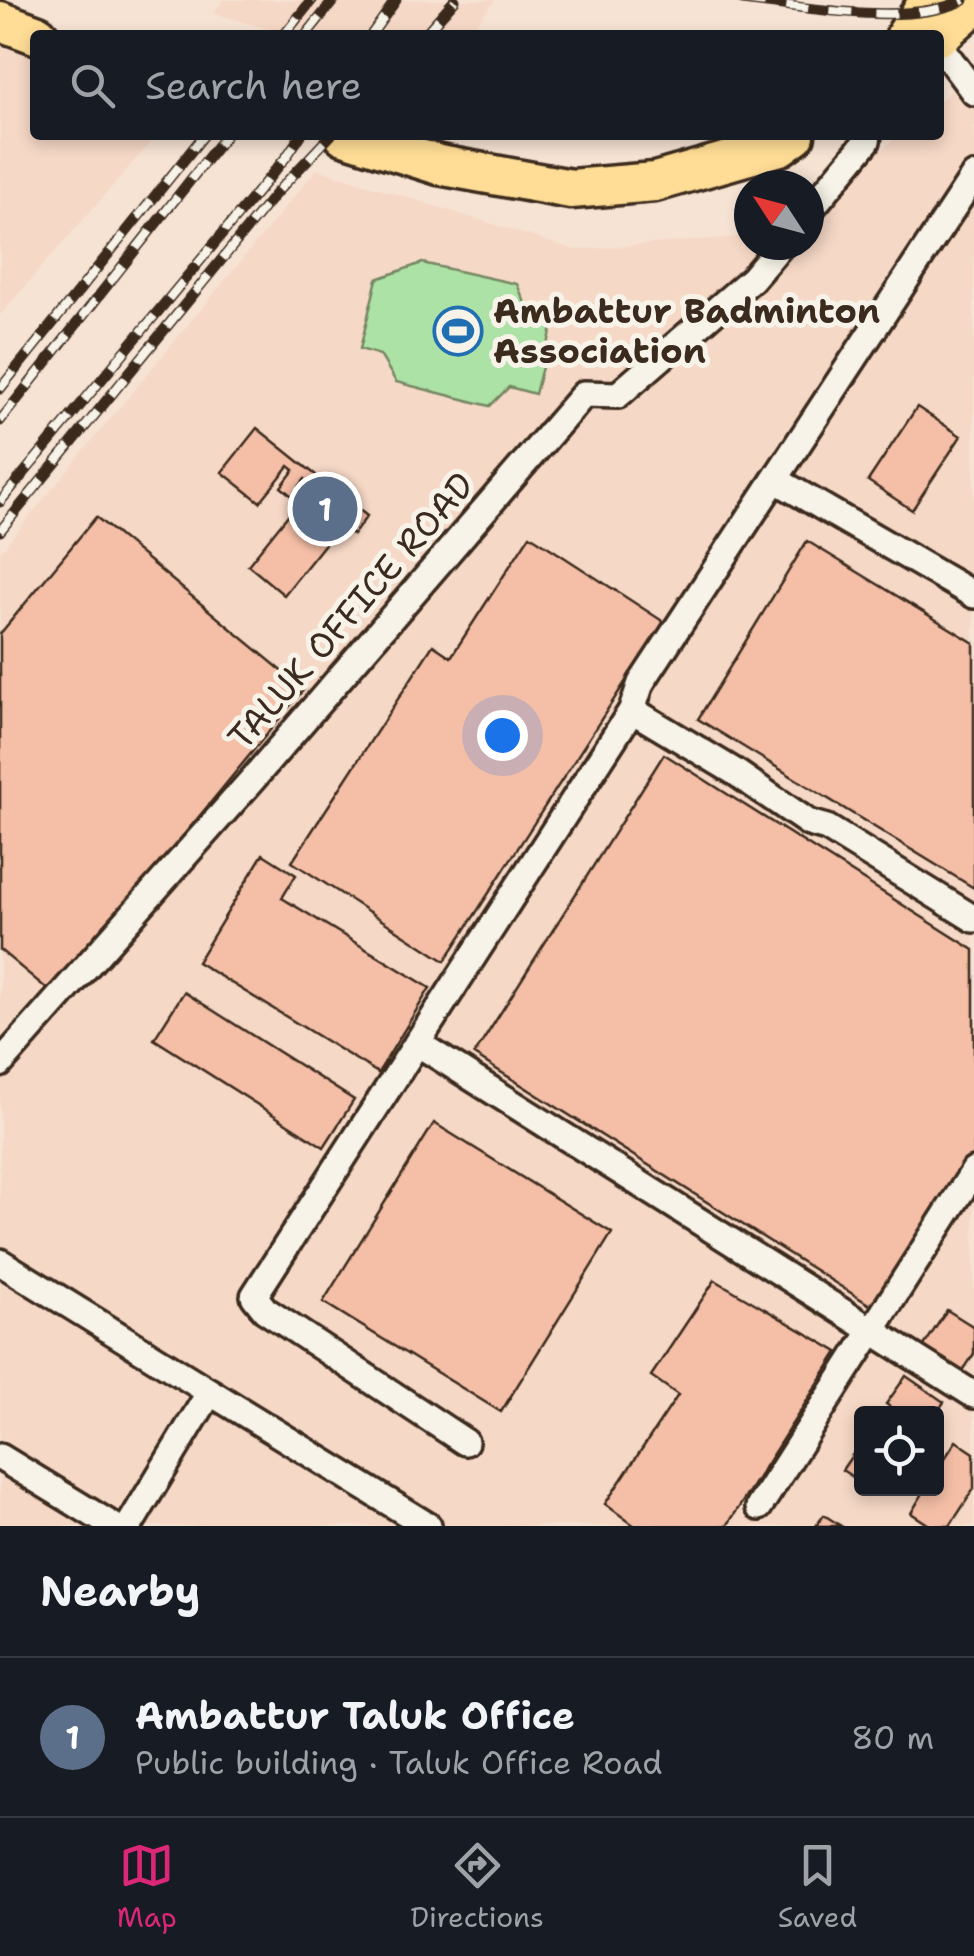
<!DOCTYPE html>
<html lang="en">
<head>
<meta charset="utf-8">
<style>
	body { margin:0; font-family:"Shantell Sans",sans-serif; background:#20242c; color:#f1f3f6 }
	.controls { position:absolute; right:30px; bottom:30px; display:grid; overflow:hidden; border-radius:10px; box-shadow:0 5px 15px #0003 }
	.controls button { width:90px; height:90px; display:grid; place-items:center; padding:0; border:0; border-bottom:2px solid #363941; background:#171b24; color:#f1f3f6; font:50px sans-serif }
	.compass { position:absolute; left:734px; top:170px; width:90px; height:90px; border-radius:50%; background:#171b24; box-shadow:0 5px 15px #0003; rotate:306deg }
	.you { position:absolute; left:502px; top:735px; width:35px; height:35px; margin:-25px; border:8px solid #fff; border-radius:50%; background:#1a73e8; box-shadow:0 0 0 15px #1a73e833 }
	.badge { display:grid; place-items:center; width:65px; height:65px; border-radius:50%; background:#db2777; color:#fff; font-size:32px; font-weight:700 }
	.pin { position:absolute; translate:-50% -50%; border:5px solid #fff; box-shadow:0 2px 10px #0006 }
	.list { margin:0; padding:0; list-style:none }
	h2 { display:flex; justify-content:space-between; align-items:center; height:130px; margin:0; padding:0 40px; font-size:42px }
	h2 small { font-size:32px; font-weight:400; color:#9ea1a6 }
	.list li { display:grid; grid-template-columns:65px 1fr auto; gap:30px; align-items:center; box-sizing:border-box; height:160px; padding:0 40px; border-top:2px solid #363941 }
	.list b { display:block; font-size:38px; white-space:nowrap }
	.list p { margin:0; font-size:32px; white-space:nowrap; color:#9ea1a6 }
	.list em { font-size:32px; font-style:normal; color:#9ea1a6 }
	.icon { flex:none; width:55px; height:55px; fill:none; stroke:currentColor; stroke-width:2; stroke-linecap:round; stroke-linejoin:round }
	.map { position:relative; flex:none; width:974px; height:1526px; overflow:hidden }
	.search { position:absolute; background:#171b24; box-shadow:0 5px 15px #0003; left:30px; right:30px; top:30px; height:110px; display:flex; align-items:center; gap:25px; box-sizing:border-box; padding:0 35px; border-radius:10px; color:#9ea1a6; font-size:38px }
	.sheet { height:290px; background:#171b24 }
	nav { display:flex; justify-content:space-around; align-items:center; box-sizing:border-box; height:140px; border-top:2px solid #363941; background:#171b24; font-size:28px; color:#9ea1a6 }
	nav a { display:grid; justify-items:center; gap:5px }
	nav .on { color:#db2777 }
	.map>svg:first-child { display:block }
	.built { fill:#f6d8c6; fill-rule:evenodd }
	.green { fill:#ace2a5; stroke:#748662; stroke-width:2.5 }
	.building { fill:#f5bfa7; stroke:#3b2a1e; stroke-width:2.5 }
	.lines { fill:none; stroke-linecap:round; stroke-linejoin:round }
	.minor-casing { stroke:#3b2a1e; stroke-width:32 }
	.highway-casing { stroke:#3b2a1e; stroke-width:45 }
	.minor { stroke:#f7f3e8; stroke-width:25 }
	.highway { stroke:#ffdd96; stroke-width:38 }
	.rail-casing { stroke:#3b2a1e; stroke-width:11 }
	.rail { stroke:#f7f3e8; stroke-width:8; stroke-dasharray:22; stroke-linecap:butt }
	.labels { text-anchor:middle; stroke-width:10; stroke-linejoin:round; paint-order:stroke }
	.poi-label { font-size:35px; font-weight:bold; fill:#3b2a1e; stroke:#f7f3e8; text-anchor:start }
	.street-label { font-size:35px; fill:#3b2a1e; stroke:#f7f3e8 }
</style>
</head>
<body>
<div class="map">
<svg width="974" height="1526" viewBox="0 0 974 1526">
	<rect width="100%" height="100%" fill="#f6e3d4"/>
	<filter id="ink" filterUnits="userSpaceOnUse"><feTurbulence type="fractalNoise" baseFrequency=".01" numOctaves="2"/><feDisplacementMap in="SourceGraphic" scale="20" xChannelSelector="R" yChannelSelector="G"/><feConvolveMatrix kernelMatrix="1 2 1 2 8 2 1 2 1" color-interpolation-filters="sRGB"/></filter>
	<g filter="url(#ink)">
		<!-- built -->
		<g class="built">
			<polygon points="224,0 495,0 467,35 288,35 213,13"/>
			<polygon points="0,47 35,56 35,135 157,135 0,315"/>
			<path d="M 974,71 L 974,1526 L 0,1526 L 0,552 L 317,169 L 575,250 L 749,236 L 749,245 L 809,245 L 809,211 L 899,135 L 939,135 L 939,101 ZM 862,1414 L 936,1414 L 936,1488 L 862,1488 Z"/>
		</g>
		<!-- green -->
		<polygon class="green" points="422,263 517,284 526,305 556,313 535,394 509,387 490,406 396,382 380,355 360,349 377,279"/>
		<!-- building -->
		<g class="building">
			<polygon points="917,407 961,436 912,510 868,481"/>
			<polygon points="257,428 367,516 353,535 340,525 284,595 248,565 312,485 305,479 292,496 281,487 294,470 289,466 260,502 222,472"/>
			<polygon points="96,517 304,689 53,994 0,950 0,634"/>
			<polygon points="530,535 664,622 445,961 292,862 433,645 451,657"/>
			<polygon points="807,541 974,643 974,888 698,719"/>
			<polygon points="664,754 974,950 974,1158 878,1310 474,1055"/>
			<polygon points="263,854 296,875 282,898 430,988 378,1073 197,962"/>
			<polygon points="184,992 354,1100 324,1147 154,1039"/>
			<polygon points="434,1123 612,1233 501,1412 323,1302"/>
			<polygon points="715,1280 838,1352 727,1526 635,1526 605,1504 678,1395 651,1376"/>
			<polygon points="947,1310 974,1327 974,1354 957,1380 918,1355"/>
			<polygon points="906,1376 944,1402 936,1414 900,1414 886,1404"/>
			<polygon points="862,1441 862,1483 842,1470"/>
			<polygon points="956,1441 974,1453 974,1489 950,1526 931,1526 911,1513 926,1488 936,1488 936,1472"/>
			<polygon points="824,1515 841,1526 816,1526"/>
		</g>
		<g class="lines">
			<!-- minor casing -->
			<g class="minor-casing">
				<g id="minor">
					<polyline points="939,45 974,92"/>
					<polyline points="809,211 867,141 868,135"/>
					<polyline points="776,480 974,595"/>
					<polyline points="632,710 735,772 809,823 827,828 974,919"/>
					<polyline points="417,1043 974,1395"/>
					<polyline points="0,1064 252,780 584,394 618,395 752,279 781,245"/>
					<polyline points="0,1262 210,1392"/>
					<polyline points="465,1442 265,1310 254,1296 632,710 641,683 974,176"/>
					<polyline points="0,1457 113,1526"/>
					<polyline points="759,1507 974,1171"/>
					<polyline points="129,1526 210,1392 428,1526"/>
				</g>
			</g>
			<!-- highway casing -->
			<g class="highway-casing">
				<g id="highway">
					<polyline points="0,21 38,35"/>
					<polyline points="906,35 921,13 935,0"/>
					<polyline points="939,36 974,5"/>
					<polyline points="344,135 439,165 571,189 655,182 780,146 795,135"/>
				</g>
			</g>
			<!-- minor -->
			<use href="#minor" class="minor"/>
			<!-- highway -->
			<use href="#highway" class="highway"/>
			<!-- rail casing -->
			<g class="rail-casing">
				<g id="rail">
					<path d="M 743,0 C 804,7 909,27 964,0"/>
					<polyline points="284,35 312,0"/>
					<polyline points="306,35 334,0"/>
					<polyline points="371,35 396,0"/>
					<polyline points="424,35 455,0"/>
					<polyline points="0,389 204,135"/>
					<polyline points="0,421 226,135"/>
					<polyline points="0,502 287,156 301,135"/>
					<polyline points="0,531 276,193 331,135"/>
				</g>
			</g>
			<!-- rail -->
			<use href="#rail" class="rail"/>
		</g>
	</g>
	<!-- icons -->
	<defs>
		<g id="stadium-ring" transform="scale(2.5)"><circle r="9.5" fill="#f7f3e8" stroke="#1f6fb2" stroke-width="1.5"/><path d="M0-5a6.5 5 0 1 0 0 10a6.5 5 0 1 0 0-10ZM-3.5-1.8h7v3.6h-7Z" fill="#1f6fb2"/></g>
	</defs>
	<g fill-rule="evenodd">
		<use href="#stadium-ring" x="458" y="331"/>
	</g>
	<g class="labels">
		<!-- poi labels -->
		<g class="poi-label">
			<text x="493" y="323">Ambattur Badminton<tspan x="493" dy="40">Association</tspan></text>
		</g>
		<!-- street labels -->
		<g class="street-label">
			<text transform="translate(351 611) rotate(-49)" y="12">TALUK OFFICE ROAD</text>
		</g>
	</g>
</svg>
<div class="controls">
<button><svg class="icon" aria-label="locate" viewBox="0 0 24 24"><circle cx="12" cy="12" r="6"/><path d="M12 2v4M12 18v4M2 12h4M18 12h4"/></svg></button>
</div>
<svg class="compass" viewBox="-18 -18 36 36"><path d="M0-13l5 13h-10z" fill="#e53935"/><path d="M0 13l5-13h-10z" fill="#9ea1a6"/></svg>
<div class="you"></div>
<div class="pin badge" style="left:325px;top:509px;background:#5c6f8a">1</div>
<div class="search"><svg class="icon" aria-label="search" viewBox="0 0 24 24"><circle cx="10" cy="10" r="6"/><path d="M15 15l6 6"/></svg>Search here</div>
</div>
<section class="sheet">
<h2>Nearby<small></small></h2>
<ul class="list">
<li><span class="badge" style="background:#5c6f8a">1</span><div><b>Ambattur Taluk Office</b><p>Public building · Taluk Office Road</p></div><em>80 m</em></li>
</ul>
</section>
<nav>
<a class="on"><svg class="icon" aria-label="map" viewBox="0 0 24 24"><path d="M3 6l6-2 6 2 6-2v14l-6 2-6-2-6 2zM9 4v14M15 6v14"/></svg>Map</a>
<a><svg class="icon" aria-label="directions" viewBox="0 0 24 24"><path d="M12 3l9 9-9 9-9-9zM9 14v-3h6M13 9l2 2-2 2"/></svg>Directions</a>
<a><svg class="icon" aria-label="saved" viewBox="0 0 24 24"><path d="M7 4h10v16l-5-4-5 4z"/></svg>Saved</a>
</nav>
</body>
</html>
